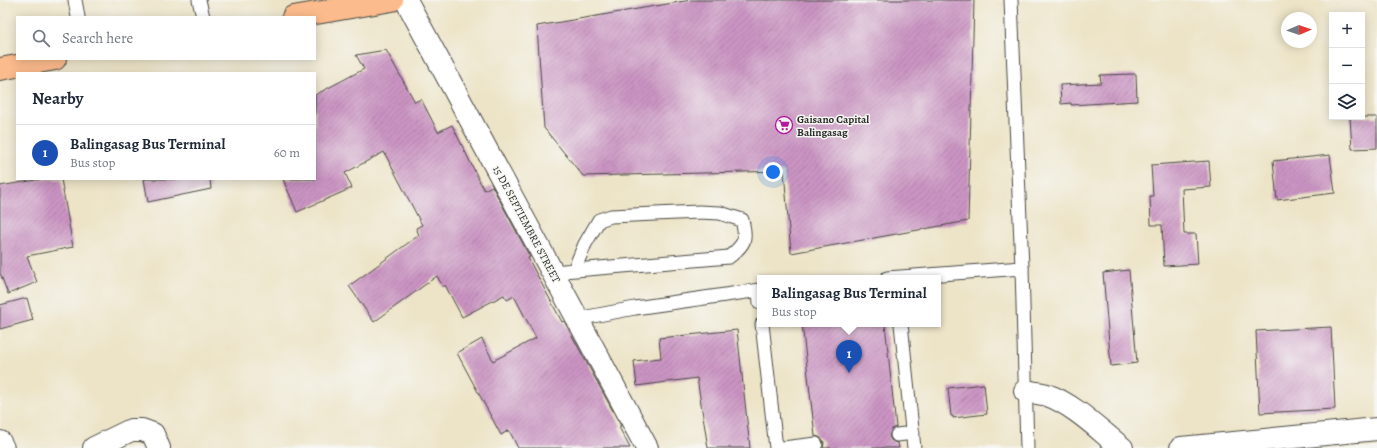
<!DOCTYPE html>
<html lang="en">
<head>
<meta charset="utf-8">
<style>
	body { margin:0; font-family:Alegreya,serif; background:#f2f2f3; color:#1f2937 }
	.controls { position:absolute; right:12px; top:12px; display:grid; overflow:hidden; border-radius:0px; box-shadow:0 2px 10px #0003 }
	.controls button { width:36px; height:36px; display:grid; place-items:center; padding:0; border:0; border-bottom:1px solid #e0e1e3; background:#fff; color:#1f2937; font:20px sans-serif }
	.compass { position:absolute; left:1281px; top:12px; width:36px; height:36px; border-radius:50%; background:#fff; box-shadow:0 2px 10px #0003; rotate:88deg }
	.you { position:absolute; left:773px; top:172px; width:14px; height:14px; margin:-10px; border:3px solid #fff; border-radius:50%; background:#1a73e8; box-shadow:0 0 0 6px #1a73e833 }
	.badge { display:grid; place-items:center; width:26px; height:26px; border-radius:50%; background:#b5179e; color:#fff; font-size:13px; font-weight:700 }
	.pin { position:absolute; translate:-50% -33px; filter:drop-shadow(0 1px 2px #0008) }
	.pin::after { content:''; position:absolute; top:21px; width:14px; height:12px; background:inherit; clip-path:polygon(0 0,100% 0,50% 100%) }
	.popup { position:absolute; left:757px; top:275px; width:184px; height:52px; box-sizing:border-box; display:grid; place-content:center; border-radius:0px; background:#fff; filter:drop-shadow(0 1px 3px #0005); font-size:13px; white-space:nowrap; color:#747a83 }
	.popup b { font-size:15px; color:#1f2937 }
	.popup::after { content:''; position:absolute; left:50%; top:100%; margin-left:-8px; border:8px solid transparent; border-top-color:#fff }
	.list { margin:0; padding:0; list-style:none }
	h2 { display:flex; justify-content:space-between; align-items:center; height:52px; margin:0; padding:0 16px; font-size:17px }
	h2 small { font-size:13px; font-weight:400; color:#747a83 }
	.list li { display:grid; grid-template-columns:26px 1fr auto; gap:12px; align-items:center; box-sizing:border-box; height:56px; padding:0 16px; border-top:1px solid #e0e1e3 }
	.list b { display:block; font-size:15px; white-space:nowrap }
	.list p { margin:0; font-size:13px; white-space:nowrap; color:#747a83 }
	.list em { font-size:13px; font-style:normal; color:#747a83 }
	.icon { flex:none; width:22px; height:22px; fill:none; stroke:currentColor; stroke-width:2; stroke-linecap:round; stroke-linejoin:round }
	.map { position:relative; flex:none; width:1377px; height:448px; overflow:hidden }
	.search { position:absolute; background:#fff; box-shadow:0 2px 10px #0003; left:16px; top:16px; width:300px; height:44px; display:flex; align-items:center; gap:10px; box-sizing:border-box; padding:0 14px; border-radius:0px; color:#747a83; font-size:15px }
	.panel { position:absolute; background:#fff; box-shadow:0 2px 10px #0003; left:16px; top:72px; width:300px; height:108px; border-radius:0px }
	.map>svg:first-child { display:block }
	.building { fill:url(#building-hatch) }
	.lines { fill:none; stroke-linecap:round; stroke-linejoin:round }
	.service-casing { stroke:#484742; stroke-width:15 }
	.minor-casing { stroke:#484742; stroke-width:24 }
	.tertiary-casing { stroke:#484742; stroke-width:24 }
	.trunk-casing { stroke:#484742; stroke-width:24 }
	.service { stroke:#fff; stroke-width:13 }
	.minor { stroke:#fff; stroke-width:22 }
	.tertiary { stroke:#fff; stroke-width:22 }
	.trunk { stroke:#fbbb8c; stroke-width:22 }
	.labels { text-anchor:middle; stroke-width:3; stroke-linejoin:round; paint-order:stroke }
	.poi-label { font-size:11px; font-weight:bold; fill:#2b2b2b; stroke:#f6f6f2; text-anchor:start }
	.street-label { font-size:11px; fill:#2b2b2b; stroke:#f6f6f2 }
</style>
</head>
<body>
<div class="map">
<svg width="1377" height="448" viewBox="0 0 1377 448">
	<defs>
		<pattern id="building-hatch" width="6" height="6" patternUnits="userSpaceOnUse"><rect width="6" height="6" fill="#cb94c3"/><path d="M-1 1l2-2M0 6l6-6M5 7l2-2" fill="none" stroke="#a5799f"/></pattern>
	</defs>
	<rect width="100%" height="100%" fill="#f6f6f2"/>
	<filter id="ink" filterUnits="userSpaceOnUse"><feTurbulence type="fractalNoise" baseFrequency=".025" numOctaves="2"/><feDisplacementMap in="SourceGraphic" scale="8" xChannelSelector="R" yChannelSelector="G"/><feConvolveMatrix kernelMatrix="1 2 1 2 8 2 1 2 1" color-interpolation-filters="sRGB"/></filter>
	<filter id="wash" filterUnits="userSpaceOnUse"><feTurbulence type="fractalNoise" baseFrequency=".012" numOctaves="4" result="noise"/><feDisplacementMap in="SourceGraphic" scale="16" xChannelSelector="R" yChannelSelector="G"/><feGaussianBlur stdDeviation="0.9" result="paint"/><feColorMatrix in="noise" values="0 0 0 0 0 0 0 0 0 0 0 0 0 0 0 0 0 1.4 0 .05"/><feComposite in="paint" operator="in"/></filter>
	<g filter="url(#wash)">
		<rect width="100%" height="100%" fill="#ede4c7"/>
		<g id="blocks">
			<!-- building -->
			<g class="building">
				<polygon points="691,0 974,0 968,221 791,253 784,171 583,176 544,128 537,26"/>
				<polygon points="386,50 415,102 421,99 438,132 452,125 484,190 492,186 530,257 528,258 562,322 564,321 621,426 619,427 630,448 518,448 509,430 501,435 457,353 482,339 493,361 536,338 514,296 507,300 504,295 462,317 445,285 443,287 437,276 374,322 349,286 419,235 416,228 422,225 384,152 345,173 352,188 297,212 283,179 315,179 315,95 364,69 356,55"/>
				<polygon points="1136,74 1137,101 1071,105 1071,103 1061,104 1060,85 1101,83 1100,75"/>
				<polygon points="1350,117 1377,117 1377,148 1352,149"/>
				<polygon points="1330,155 1335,193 1277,200 1273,161"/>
				<polygon points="1209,161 1211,187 1182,189 1184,234 1196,234 1198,264 1164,266 1162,225 1151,225 1150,196 1153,196 1151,165"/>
				<polygon points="42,179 61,179 73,247 27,256 37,282 8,294 0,273 0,186"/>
				<polygon points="144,179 210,179 211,189 148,202"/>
				<polygon points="1129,270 1137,363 1111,366 1103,273"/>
				<polygon points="27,298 33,320 0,329 0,305"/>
				<polygon points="802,324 885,324 896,427 892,429 889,436 891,440 894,442 898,443 899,448 823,448 824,443 823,440 819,437 815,436"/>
				<polygon points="1331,327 1335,409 1260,413 1256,331"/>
				<polygon points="737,330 750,448 708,448 697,378 637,386 634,361 661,358 659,338"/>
				<polygon points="984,384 987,414 953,418 953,416 951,416 948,388"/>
			</g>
		</g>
	</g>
	<g filter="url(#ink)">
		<use href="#blocks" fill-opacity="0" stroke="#484742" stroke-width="1"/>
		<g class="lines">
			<!-- service casing -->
			<g class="service-casing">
				<g id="service">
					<polyline points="75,0 78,17"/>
					<polyline points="199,0 203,17"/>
					<polyline points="1011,0 1022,268 1027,448"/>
					<path d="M 552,272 L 729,257 C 745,244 747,240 742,220 L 720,213 L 699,212 L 611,216 L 599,220 L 585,244 L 574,270"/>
					<polyline points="887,278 1022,268"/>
					<polyline points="759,290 760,303"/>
					<polyline points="577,319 635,308 760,290"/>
					<polyline points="762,324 776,448"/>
					<polyline points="901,324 914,448"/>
					<polyline points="897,435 913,433"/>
					<polyline points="783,448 816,444"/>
				</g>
			</g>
			<!-- minor casing -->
			<g class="minor-casing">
				<g id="minor">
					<path d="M 1025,391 C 1033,393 1040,393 1047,395 C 1075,405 1099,430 1122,448"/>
					<polyline points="0,442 3,448"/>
					<polyline points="94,448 131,430 142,430 153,434 159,448"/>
					<polyline points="1181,448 1377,429"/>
				</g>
			</g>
			<!-- tertiary casing -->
			<g class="tertiary-casing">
				<polyline id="tertiary" points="406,0 647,448"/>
			</g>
			<!-- trunk casing -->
			<g class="trunk-casing">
				<g id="trunk">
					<polyline points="293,17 392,0"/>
					<polyline points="0,69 55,59"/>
				</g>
			</g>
			<!-- service -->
			<use href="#service" class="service"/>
			<!-- minor -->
			<use href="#minor" class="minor"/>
			<!-- tertiary -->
			<use href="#tertiary" class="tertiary"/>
			<!-- trunk -->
			<use href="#trunk" class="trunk"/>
		</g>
	</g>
	<!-- icons -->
	<defs>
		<g id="supermarket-ring" transform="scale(0.9)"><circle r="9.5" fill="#f6f6f2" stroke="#b5179e" stroke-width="1.5"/><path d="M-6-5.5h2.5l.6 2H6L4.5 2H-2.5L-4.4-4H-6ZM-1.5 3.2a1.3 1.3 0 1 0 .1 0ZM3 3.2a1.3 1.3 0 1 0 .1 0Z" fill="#b5179e"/></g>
	</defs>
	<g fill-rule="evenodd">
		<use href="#supermarket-ring" x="784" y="125"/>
	</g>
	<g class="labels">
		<!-- poi labels -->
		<g class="poi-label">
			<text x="797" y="123">Gaisano Capital<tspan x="797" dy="13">Balingasag</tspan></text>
		</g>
		<!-- street labels -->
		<g class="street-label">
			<text transform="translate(527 224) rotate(62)" y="4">15 DE SEPTIEMBRE STREET</text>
		</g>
	</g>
</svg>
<div class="controls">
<button>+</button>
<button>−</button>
<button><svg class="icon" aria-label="layers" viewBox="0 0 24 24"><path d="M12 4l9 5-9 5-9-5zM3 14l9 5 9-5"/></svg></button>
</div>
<svg class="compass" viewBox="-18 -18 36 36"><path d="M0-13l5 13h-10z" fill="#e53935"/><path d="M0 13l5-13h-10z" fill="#747a83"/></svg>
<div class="you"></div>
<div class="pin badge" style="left:849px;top:373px;background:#1a4fb4">1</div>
<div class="popup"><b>Balingasag Bus Terminal</b>Bus stop</div>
<div class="search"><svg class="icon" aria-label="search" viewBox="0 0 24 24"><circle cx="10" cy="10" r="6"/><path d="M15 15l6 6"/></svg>Search here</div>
<section class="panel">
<h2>Nearby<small></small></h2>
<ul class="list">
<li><span class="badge" style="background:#1a4fb4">1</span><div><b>Balingasag Bus Terminal</b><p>Bus stop</p></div><em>60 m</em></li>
</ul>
</section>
</div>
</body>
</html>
